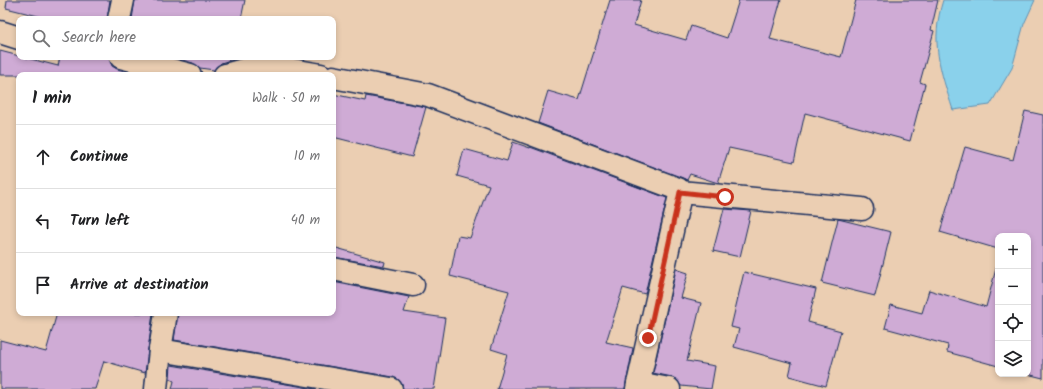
<!DOCTYPE html>
<html lang="en">
<head>
<meta charset="utf-8">
<style>
	body { margin:0; font-family:Kalam,sans-serif; background:#f6f6f6; color:#202124 }
	.controls { position:absolute; right:12px; bottom:12px; display:grid; overflow:hidden; border-radius:8px; box-shadow:0 2px 6px #0003 }
	.controls button { width:36px; height:36px; display:grid; place-items:center; padding:0; border:0; border-bottom:1px solid #e0e0e0; background:#fff; color:#202124; font:20px sans-serif }
	.stop { position:absolute; width:12px; height:12px; margin:-9px; border:3px solid #c8321e; border-radius:50%; background:#fff }
	.stop.end { background:#c8321e; border-color:#fff; box-shadow:0 1px 4px #0008 }
	.list { margin:0; padding:0; list-style:none }
	h2 { display:flex; justify-content:space-between; align-items:center; height:52px; margin:0; padding:0 16px; font-size:17px }
	h2 small { font-size:13px; font-weight:400; color:#757577 }
	.list li { display:grid; grid-template-columns:26px 1fr auto; gap:12px; align-items:center; box-sizing:border-box; height:64px; padding:0 16px; border-top:1px solid #e0e0e0 }
	.list b { display:block; font-size:15px; white-space:nowrap }
	.list em { font-size:13px; font-style:normal; color:#757577 }
	.icon { flex:none; width:22px; height:22px; fill:none; stroke:currentColor; stroke-width:2; stroke-linecap:round; stroke-linejoin:round }
	.map { position:relative; flex:none; width:1043px; height:389px; overflow:hidden }
	.search { position:absolute; background:#fff; box-shadow:0 2px 6px #0003; left:16px; top:16px; width:320px; height:44px; display:flex; align-items:center; gap:10px; box-sizing:border-box; padding:0 14px; border-radius:8px; color:#757577; font-size:15px }
	.panel { position:absolute; background:#fff; box-shadow:0 2px 6px #0003; left:16px; top:72px; width:320px; height:244px; border-radius:8px }
	.map>svg:first-child { display:block }
	.water { fill:#8ad1eb; stroke:#5e90b3 }
	.building { fill:#cfabd5; stroke:#1b2f5e }
	.lines { fill:none; stroke-linecap:round; stroke-linejoin:round }
	.street-casing { stroke:#1b2f5e; stroke-width:25 }
	.street { stroke:#ebceb2; stroke-width:22 }
	.route { stroke:#c8321e; stroke-width:5 }
</style>
</head>
<body>
<div class="map">
<svg width="1043" height="389" viewBox="0 0 1043 389">
	<rect width="100%" height="100%" fill="#ebceb2"/>
	<filter id="ink" filterUnits="userSpaceOnUse"><feTurbulence type="fractalNoise" baseFrequency=".025" numOctaves="2"/><feDisplacementMap in="SourceGraphic" scale="8" xChannelSelector="R" yChannelSelector="G"/><feConvolveMatrix kernelMatrix="1 2 1 2 8 2 1 2 1" color-interpolation-filters="sRGB"/></filter>
	<g filter="url(#ink)">
		<!-- water -->
		<path class="water" d="M 943,0 L 1035,0 L 1024,24 L 1012,68 L 990,105 L 953,110 C 940,70 930,42 943,0 Z"/>
		<!-- building -->
		<g class="building">
			<polygon points="7,0 110,0 107,19 50,19 6,8"/>
			<polygon points="135,0 245,0 241,19 132,19"/>
			<polygon points="610,0 641,0 634,25 686,40 691,26 727,38 739,0 781,0 770,39 841,57 856,0 938,0 931,30 934,31 920,82 925,84 910,141 805,113 794,162 729,148 718,183 690,174 687,180 538,123 548,91 579,100"/>
			<polygon points="0,51 58,66 60,57 109,57 112,66 117,69 140,75 0,75"/>
			<polygon points="171,57 239,57 221,63 214,70 200,68 193,63"/>
			<polygon points="333,94 365,101 366,96 426,107 412,157 333,137"/>
			<polygon points="1025,111 1043,115 1043,378 1027,374 1028,236 998,236 998,249 940,232 965,147 1013,160"/>
			<polygon points="513,142 530,148 530,147 667,198 645,294 623,288 606,342 633,348 625,389 497,389 507,354 491,349 509,291 450,276 458,236 470,238 489,185 457,176 464,149 507,161"/>
			<polygon points="724,209 751,211 740,257 713,251"/>
			<polygon points="838,219 891,232 875,296 822,283"/>
			<polygon points="333,247 385,262 384,266 333,257"/>
			<polygon points="998,261 998,366 947,352 948,345 885,328 891,305 922,313 929,290 986,307"/>
			<polygon points="676,269 688,273 681,298 701,303 687,361 715,366 711,389 681,386 677,380 672,377 653,373"/>
			<polygon points="744,272 816,289 808,322 841,331 826,386 789,376 792,363 734,347 739,329 731,327"/>
			<polygon points="333,282 409,297 404,312 445,318 434,389 403,389 399,380 393,377 174,340 178,313 333,313"/>
			<polygon points="57,313 153,313 145,373 104,361 95,389 0,389 0,340 46,352"/>
			<polygon points="171,365 316,389 172,389 174,381 170,379"/>
		</g>
		<g class="lines">
			<!-- street casing -->
			<g class="street-casing">
				<g id="street">
					<polyline points="119,19 123,0"/>
					<polyline points="0,32 19,38"/>
					<polyline points="121,57 190,75"/>
					<polyline points="225,75 250,68 270,66 321,75"/>
					<polyline points="333,77 428,95 678,189 680,195 637,389"/>
					<polyline points="680,192 862,209"/>
					<polyline points="333,269 413,285"/>
					<polyline points="160,350 391,389"/>
					<polyline points="638,383 669,389"/>
					<polyline points="156,389 160,350 166,313"/>
				</g>
			</g>
			<!-- street -->
			<use href="#street" class="street"/>
		</g>
	</g>
	<g class="lines" filter="url(#ink)">
		<!-- route -->
		<polyline class="route" points="648,338 680,192 725,197"/>
	</g>
</svg>
<div class="controls">
<button>+</button>
<button>−</button>
<button><svg class="icon" aria-label="locate" viewBox="0 0 24 24"><circle cx="12" cy="12" r="6"/><path d="M12 2v4M12 18v4M2 12h4M18 12h4"/></svg></button>
<button><svg class="icon" aria-label="layers" viewBox="0 0 24 24"><path d="M12 4l9 5-9 5-9-5zM3 14l9 5 9-5"/></svg></button>
</div>
<div class="stop" style="left:725px;top:197px"></div>
<div class="stop end" style="left:648px;top:338px"></div>
<div class="search"><svg class="icon" aria-label="search" viewBox="0 0 24 24"><circle cx="10" cy="10" r="6"/><path d="M15 15l6 6"/></svg>Search here</div>
<section class="panel">
<h2>1 min<small>Walk · 50 m</small></h2>
<ul class="list">
<li><svg class="icon" aria-label="ahead" viewBox="0 0 24 24"><path d="M12 20V5M6 11l6-6 6 6"/></svg><div><b>Continue</b></div><em>10 m</em></li>
<li><svg class="icon" aria-label="left" viewBox="0 0 24 24"><path d="M17 20v-9H6M10 6l-5 5 5 5"/></svg><div><b>Turn left</b></div><em>40 m</em></li>
<li><svg class="icon" aria-label="arrive" viewBox="0 0 24 24"><path d="M6 21V4h12l-3 4 3 4H6"/></svg><div><b>Arrive at destination</b></div></li>
</ul>
</section>
</div>
</body>
</html>
